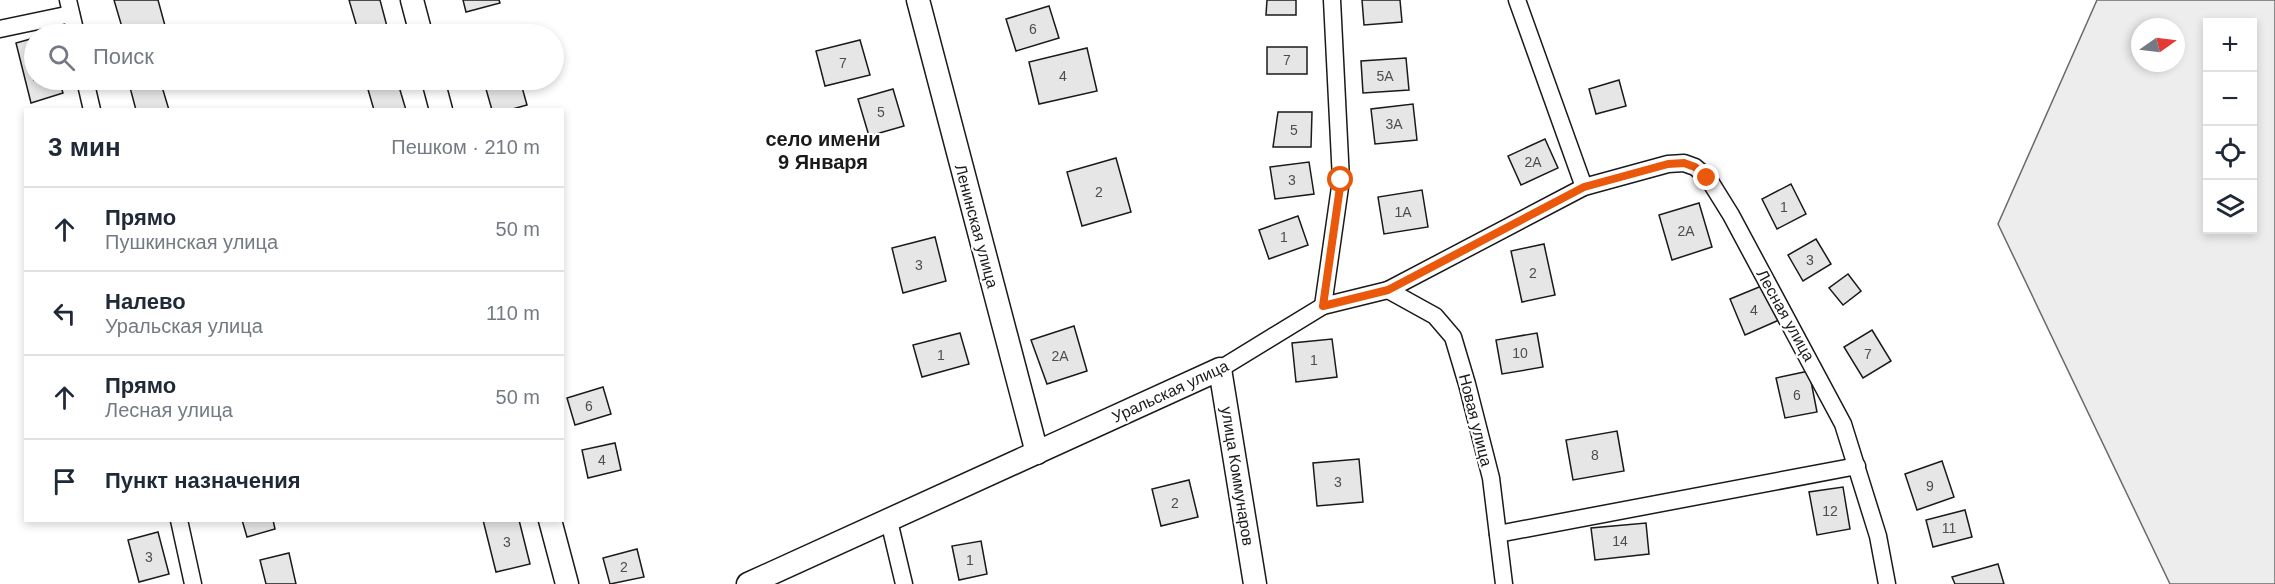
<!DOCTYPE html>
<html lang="ru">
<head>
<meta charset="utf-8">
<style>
	body { margin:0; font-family:Helvetica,sans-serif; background:#f6f6f7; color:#1f2937 }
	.controls { position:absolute; right:18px; top:18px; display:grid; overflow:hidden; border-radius:0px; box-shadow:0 3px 9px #0003 }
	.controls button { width:54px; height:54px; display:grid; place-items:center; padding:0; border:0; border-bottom:2px solid #e0e1e3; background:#fff; color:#1f2937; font:30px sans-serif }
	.compass { position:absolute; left:2131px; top:18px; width:54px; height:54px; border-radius:50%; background:#fff; box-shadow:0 3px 9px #0003; rotate:76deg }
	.stop { position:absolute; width:18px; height:18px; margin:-14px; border:4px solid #ea580c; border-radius:50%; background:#fff }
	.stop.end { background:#ea580c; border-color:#fff; box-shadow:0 2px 6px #0008 }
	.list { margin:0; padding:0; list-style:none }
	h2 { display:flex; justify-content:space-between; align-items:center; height:78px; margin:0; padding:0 24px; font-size:26px }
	h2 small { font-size:20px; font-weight:400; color:#747a83 }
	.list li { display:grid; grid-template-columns:39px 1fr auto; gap:18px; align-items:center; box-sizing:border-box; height:84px; padding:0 24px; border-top:2px solid #e0e1e3 }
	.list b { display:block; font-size:22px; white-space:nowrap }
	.list p { margin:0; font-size:20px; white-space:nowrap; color:#747a83 }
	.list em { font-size:20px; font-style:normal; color:#747a83 }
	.icon { flex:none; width:33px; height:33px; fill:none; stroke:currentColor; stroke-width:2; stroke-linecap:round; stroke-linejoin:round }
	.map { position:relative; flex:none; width:2275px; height:584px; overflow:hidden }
	.search { position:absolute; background:#fff; box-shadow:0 3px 9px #0003; left:24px; top:24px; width:540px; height:66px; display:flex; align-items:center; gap:15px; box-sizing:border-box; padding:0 21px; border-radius:33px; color:#747a83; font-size:22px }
	.panel { position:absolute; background:#fff; box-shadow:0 3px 9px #0003; left:24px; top:108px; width:540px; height:414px; border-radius:0px }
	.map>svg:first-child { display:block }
	.green { fill:#ededed; stroke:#6a6a6a; stroke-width:1.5; fill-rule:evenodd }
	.building { fill:#e6e6e6; stroke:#1a1a1a; stroke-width:1.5 }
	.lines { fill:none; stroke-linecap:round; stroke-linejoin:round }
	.street-casing { stroke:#1a1a1a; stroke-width:19 }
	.secondary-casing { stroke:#1a1a1a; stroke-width:25 }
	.street { stroke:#fff; stroke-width:16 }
	.secondary { stroke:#fff; stroke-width:22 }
	.route { stroke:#ea580c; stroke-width:8 }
	.labels { text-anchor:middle; stroke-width:4.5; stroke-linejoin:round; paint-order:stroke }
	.number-label { font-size:14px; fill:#4d4d4d }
	.street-label { font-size:16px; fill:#1a1a1a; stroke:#fff }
	.quarter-label { font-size:20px; font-weight:bold; fill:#1a1a1a; stroke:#fff }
</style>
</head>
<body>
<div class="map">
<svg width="2275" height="584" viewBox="0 0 2275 584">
	<rect width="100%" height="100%" fill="#fff"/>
	<!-- green -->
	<path class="green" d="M 2097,0 L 2275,0 L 2275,584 L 2170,584 L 1998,224 ZM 2208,22 L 2252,22 L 2252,230 L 2208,230 ZM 2140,27 L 2176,27 L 2176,63 L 2140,63 Z"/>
	<!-- building -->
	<g class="building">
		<polygon points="114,0 158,0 167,33 160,34 124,34"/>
		<polygon points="349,0 380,0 389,34 359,34"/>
		<polygon points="463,0 499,0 500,3 466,12"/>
		<polygon points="1267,0 1296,0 1296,15 1266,15"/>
		<polygon points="1362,0 1400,0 1402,22 1364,25"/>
		<polygon points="1049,6 1059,38 1016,51 1006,19"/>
		<polygon points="34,38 34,80 59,80 63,93 31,103 16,43"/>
		<polygon points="860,40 870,75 825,86 816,51"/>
		<rect x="1267" y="47" width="40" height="27"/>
		<polygon points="1087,48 1097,91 1039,104 1029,62"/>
		<polygon points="1406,58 1409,90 1363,93 1361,61"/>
		<polygon points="128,80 160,80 169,110 136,110"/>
		<polygon points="391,80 397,80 406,110 374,110 367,86"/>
		<polygon points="492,80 520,80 527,105 509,110 492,110 484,82"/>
		<polygon points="1619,80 1626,106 1596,114 1589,89"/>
		<polygon points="893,89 904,126 869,136 858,99"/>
		<polygon points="1413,104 1417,140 1375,144 1371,109"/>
		<polygon points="1278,112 1312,112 1311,147 1273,147"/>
		<polygon points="1545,139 1558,168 1521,185 1508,156"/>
		<polygon points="1116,158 1131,212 1082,226 1067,172"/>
		<polygon points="1309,162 1314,194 1275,199 1270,167"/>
		<polygon points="1791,184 1806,214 1777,229 1762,199"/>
		<polygon points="1422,190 1428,227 1384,234 1378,197"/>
		<polygon points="1699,203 1712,247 1672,260 1659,215"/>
		<polygon points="1298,216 1308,245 1269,259 1259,230"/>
		<polygon points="935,237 946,281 903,293 892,248"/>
		<polygon points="1816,239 1831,264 1803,281 1788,255"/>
		<polygon points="1544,244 1555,295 1522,302 1511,251"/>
		<polygon points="1848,274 1861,291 1843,305 1829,288"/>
		<polygon points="1764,285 1779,320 1745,335 1730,299"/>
		<polygon points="1074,326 1087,371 1047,384 1031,340"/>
		<polygon points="1872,330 1891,361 1863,378 1844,347"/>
		<polygon points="960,333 969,364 922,377 913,345"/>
		<polygon points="1537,333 1543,367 1502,374 1496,340"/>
		<polygon points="1332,339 1337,377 1296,382 1292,343"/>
		<polygon points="1809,371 1817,412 1785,418 1776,378"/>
		<polygon points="603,387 611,414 575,425 567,398"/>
		<polygon points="1617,431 1624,471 1573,480 1566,440"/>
		<polygon points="615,443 621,470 588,478 582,450"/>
		<polygon points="1359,459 1363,502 1317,506 1313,463"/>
		<polygon points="1942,461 1954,497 1917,510 1905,474"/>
		<polygon points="1189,480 1198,517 1161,526 1152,489"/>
		<polygon points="1843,487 1850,529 1817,535 1809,492"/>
		<polygon points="1965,510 1972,537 1933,547 1926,520"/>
		<polygon points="242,520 273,520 275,529 247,537"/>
		<polygon points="483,520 519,520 530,564 496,572"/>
		<polygon points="1646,523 1649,554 1595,560 1591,528"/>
		<polygon points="158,532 169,574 139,582 128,540"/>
		<polygon points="981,541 987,574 959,580 952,546"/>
		<polygon points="637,549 644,577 610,584 603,558"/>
		<polygon points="289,553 296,584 266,584 260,560"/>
		<polygon points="1998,564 2004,584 1955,584 1952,577"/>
	</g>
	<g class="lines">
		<!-- street casing -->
		<g class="street-casing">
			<g id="street">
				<polyline points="68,0 76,34"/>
				<polyline points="1517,0 1584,187"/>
				<polyline points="0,29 71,14"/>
				<polyline points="85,80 92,110"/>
				<polyline points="1388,290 1435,316 1453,337 1467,384 1491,478 1504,584"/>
				<polyline points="1323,306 1341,180 1332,0"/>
				<polyline points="1220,369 1323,306 1388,290 1584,187 1668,164 1684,163 1695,167 1708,178 1731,215 1843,424 1878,536 1887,584"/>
				<polyline points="179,520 193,584"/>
				<polyline points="889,521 904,584"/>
				<polyline points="1498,534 1857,466"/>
			</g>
		</g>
		<!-- secondary casing -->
		<g class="secondary-casing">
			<g id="secondary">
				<polyline points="412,0 421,34"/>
				<polyline points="918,0 1037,453"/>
				<polyline points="433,80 441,110"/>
				<polyline points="550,520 567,584"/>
				<polyline points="748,584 1220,369 1255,584"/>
			</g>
		</g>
		<!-- street -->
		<use href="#street" class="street"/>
		<!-- secondary -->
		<use href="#secondary" class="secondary"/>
	</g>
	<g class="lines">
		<!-- route -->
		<polyline class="route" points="1341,180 1323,306 1388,290 1584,187 1668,164 1684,163 1695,167 1707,178"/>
	</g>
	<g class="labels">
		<!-- number labels -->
		<g class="number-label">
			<text x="1033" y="34">6</text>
			<text x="1287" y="65">7</text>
			<text x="843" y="68">7</text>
			<text x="1063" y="81">4</text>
			<text x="1385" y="81">5А</text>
			<text x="881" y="117">5</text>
			<text x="1394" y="129">3А</text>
			<text x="1294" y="135">5</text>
			<text x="1533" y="167">2А</text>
			<text x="1292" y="185">3</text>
			<text x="1099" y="197">2</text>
			<text x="1784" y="212">1</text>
			<text x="1403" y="217">1А</text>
			<text x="1686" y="236">2А</text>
			<text x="1284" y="242">1</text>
			<text x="1810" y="265">3</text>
			<text x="919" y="270">3</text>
			<text x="1533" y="278">2</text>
			<text x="1754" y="315">4</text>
			<text x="1520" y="358">10</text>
			<text x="1868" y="359">7</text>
			<text x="941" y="360">1</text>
			<text x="1060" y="361">2А</text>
			<text x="1314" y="365">1</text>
			<text x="1797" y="400">6</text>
			<text x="589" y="411">6</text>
			<text x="1595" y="460">8</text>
			<text x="602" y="465">4</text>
			<text x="1338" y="487">3</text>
			<text x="1930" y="491">9</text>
			<text x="1175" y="508">2</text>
			<text x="1830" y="516">12</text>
			<text x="1949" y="533">11</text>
			<text x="1620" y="546">14</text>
			<text x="507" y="547">3</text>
			<text x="149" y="562">3</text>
			<text x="970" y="565">1</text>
			<text x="624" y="572">2</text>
		</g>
		<!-- street labels -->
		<g class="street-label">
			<text transform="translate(977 226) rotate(75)" y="6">Ленинская улица</text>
			<text transform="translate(1786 315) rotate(61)" y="6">Лесная улица</text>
			<text transform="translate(1170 391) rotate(-25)" y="6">Уральская улица</text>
			<text transform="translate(1476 420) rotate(76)" y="6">Новая улица</text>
			<text transform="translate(1238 476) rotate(81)" y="6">улица Коммунаров</text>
		</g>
		<!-- quarter labels -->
		<g class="quarter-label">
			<text x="823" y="146">село имени<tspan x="823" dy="23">9 Января</tspan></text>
		</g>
	</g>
</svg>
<div class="controls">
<button>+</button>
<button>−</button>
<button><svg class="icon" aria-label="locate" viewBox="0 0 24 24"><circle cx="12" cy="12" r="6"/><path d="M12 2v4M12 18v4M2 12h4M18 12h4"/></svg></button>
<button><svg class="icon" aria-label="layers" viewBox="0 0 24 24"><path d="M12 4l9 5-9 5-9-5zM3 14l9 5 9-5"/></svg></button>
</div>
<svg class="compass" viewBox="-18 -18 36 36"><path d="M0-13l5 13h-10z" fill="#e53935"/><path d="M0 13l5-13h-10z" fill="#747a83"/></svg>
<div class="stop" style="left:1341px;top:180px"></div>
<div class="stop end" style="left:1707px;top:178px"></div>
<div class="search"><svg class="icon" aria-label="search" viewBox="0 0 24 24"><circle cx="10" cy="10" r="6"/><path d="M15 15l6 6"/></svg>Поиск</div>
<section class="panel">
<h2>3 мин<small>Пешком · 210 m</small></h2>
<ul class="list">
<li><svg class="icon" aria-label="ahead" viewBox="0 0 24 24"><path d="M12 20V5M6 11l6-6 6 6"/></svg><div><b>Прямо</b><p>Пушкинская улица</p></div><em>50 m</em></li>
<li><svg class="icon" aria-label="left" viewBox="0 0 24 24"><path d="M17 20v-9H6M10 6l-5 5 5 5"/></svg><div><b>Налево</b><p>Уральская улица</p></div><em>110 m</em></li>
<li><svg class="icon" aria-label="ahead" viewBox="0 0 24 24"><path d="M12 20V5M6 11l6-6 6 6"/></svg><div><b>Прямо</b><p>Лесная улица</p></div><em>50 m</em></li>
<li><svg class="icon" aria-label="arrive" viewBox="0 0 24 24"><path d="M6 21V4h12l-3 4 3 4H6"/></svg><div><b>Пункт назначения</b></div></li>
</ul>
</section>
</div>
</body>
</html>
